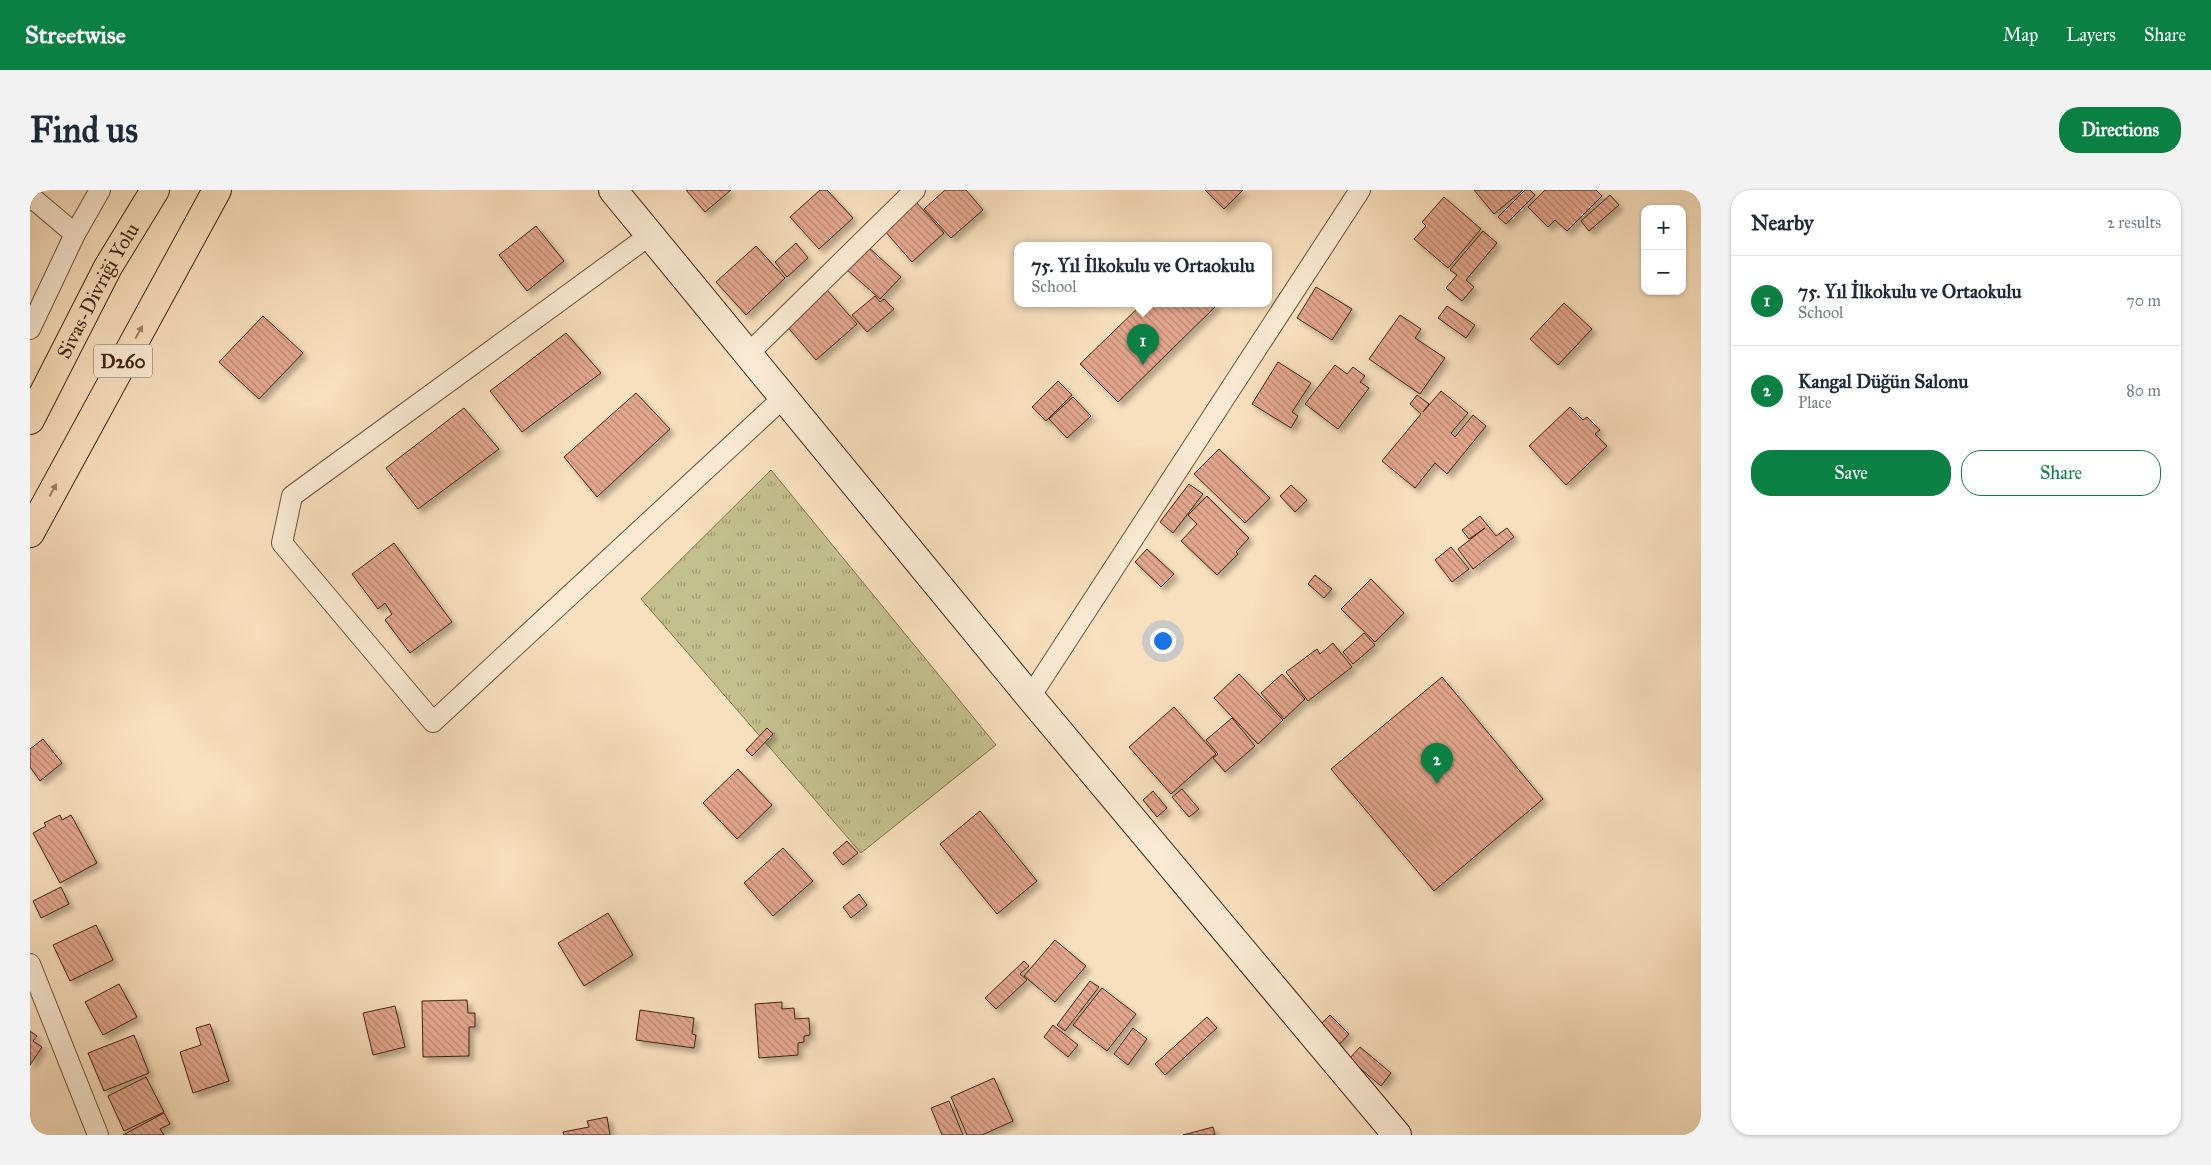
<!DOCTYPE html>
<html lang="en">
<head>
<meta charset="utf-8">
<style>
	body { margin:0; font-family:"IM FELL Great Primer",serif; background:#f2f2f3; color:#1f2937 }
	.controls { position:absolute; right:15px; top:15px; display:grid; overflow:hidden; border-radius:10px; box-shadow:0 1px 4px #0004 }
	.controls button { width:45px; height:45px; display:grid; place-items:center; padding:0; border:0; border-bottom:1px solid #e0e1e3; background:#fff; color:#1f2937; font:25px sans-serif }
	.you { position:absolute; left:1132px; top:450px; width:18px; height:18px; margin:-12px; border:4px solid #fff; border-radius:50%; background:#1a73e8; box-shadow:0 0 0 8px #1a73e833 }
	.badge { display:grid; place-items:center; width:32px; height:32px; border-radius:50%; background:#0b8043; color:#fff; font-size:16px; font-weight:700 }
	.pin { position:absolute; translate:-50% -41px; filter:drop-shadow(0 1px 2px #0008) }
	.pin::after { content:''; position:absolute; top:26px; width:18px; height:15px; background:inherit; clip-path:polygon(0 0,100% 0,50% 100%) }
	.popup { position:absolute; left:984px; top:52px; width:258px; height:65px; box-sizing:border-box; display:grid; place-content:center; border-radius:10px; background:#fff; filter:drop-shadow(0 1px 4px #0005); font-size:16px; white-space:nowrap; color:#747a83 }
	.popup b { font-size:19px; color:#1f2937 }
	.popup::after { content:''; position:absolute; left:50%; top:100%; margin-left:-10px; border:10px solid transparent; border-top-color:#fff }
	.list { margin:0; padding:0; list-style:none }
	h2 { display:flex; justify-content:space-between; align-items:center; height:65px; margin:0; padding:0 20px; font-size:21px }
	h2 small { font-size:16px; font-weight:400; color:#747a83 }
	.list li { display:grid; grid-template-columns:32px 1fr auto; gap:15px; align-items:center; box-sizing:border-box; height:90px; padding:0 20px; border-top:1px solid #e0e1e3 }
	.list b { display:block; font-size:19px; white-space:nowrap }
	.list p { margin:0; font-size:16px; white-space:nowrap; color:#747a83 }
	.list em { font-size:16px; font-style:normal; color:#747a83 }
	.actions { display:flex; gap:10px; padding:15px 20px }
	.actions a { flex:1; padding:11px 0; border:1px solid #0b8043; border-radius:20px; text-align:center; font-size:18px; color:#0b8043 }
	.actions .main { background:#0b8043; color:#fff }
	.map { position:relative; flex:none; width:1671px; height:945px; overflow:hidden; border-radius:20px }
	header { display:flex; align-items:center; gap:30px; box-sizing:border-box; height:70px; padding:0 25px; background:#0b8043; color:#fff }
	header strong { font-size:24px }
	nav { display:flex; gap:28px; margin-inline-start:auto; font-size:18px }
	.intro { display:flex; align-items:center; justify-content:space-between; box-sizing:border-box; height:120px; padding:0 30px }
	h1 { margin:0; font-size:35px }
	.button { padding:12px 22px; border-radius:20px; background:#0b8043; color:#fff; font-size:18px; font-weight:700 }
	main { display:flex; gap:30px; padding:0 30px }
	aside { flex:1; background:#fff; border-radius:20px; box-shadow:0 1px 4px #0004 }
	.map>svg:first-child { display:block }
	.park { fill:url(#park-tufts); stroke:#83724e }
	.building { fill:url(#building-back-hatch); stroke:#43230f; filter:url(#shadow) }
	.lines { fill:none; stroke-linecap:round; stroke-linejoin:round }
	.street-casing { stroke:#70523a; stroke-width:22 }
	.secondary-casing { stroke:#43230f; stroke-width:30 }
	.primary-casing { stroke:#43230f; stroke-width:30 }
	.street { stroke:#faead4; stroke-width:20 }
	.secondary { stroke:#faead4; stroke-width:28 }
	.primary { stroke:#f8dfbd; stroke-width:28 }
	.oneway { fill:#9e8166 }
	.labels { text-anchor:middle; stroke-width:4; stroke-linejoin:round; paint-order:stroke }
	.shield { fill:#faead4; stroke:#7a5f4a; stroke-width:1 }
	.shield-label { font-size:19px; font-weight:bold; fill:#43230f }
	.street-label { font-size:20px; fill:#43230f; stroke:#faead4 }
</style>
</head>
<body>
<header>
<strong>Streetwise</strong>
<nav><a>Map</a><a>Layers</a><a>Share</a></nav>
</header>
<div class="intro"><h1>Find us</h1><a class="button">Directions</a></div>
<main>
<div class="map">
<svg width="1671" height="945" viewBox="0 0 1671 945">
	<defs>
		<pattern id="park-tufts" width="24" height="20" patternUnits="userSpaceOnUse" patternTransform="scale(1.25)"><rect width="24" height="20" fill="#c3c08d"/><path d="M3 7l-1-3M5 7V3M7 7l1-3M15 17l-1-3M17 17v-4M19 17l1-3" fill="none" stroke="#a09c72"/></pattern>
		<pattern id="building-back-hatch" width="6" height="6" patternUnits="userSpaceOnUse" patternTransform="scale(1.25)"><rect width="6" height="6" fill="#e2a68d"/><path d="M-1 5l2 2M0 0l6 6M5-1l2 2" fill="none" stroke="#b98772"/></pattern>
		<filter id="shadow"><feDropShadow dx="4.5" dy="4.5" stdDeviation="2.5" flood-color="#0004"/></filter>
	</defs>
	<rect width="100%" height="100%" fill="#f8dfbd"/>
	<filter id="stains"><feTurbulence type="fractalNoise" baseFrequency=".004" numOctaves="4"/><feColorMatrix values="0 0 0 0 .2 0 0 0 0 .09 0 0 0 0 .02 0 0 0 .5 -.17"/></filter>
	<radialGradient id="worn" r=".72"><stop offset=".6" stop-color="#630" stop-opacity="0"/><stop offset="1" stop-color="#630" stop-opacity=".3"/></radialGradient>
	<!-- park -->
	<polygon class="park" points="741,280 966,555 831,663 611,409"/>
	<!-- building -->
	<g class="building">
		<polygon points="656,0 701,0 675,22"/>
		<polygon points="790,0 797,0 823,28 789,59 760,27"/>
		<polygon points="915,0 936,0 953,20 921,48 894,19"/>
		<polygon points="1175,0 1213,0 1194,19"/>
		<polygon points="1444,0 1493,0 1464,24"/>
		<polygon points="1495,0 1500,0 1505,5 1476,34 1468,27"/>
		<polygon points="1515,0 1566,0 1572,6 1537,41 1525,30 1518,37 1498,17"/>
		<polygon points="1580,5 1589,15 1559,41 1551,31"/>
		<polygon points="1414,7 1451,39 1418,78 1384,49 1396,36 1392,32"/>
		<polygon points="885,11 914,43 882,72 854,40"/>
		<polygon points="506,36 534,71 497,101 469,65"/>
		<polygon points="1453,41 1467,53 1436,90 1444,97 1432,111 1416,98 1427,85 1420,80"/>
		<polygon points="766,53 778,68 757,87 745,72"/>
		<polygon points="836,55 871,87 850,109 815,78"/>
		<polygon points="726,56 755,88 716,125 686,92"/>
		<polygon points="1286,97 1322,119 1302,150 1267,128"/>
		<polygon points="796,99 827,134 786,170 755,134"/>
		<polygon points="845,106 850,112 854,109 864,119 837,142 822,125"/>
		<polygon points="1534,113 1562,139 1528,175 1500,149"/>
		<polygon points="1112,114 1185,114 1187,115 1088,212 1050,174"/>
		<polygon points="1417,116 1445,135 1436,148 1408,128"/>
		<polygon points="1370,125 1391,139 1385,148 1415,168 1390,204 1339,169"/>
		<polygon points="233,126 273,163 229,209 189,172"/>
		<polygon points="536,143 571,183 492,242 460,201"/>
		<polygon points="1248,172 1281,193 1262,222 1268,226 1261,238 1222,214"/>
		<polygon points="1305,175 1317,184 1323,177 1335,186 1330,192 1339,198 1308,239 1275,214"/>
		<polygon points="1028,191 1042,205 1016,231 1002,217"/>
		<polygon points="1411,201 1438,223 1421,243 1425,247 1443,225 1456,236 1417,284 1405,273 1385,298 1352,271 1391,224 1380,214 1387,205 1399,214 1393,222"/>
		<polygon points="606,203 640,239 567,307 534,267"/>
		<polygon points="1043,207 1061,226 1037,248 1019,229"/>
		<polygon points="1540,217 1553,230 1557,227 1570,240 1565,244 1577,256 1536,295 1499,256"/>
		<polygon points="434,218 469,259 388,319 356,278"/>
		<polygon points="1189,259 1240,308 1215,333 1164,284"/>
		<polygon points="1159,294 1173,304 1143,343 1130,332"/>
		<polygon points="1261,295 1277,310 1265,322 1250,306"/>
		<polygon points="1177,306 1219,348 1206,362 1208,364 1187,385 1151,351 1167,334 1158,325"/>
		<polygon points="1450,326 1466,346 1477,338 1484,347 1443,379 1428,359 1455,338 1439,349 1432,340"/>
		<polygon points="364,353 422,432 380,463 355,430 362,424 355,413 348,419 322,384"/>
		<polygon points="1421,357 1439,379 1422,392 1405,370"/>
		<polygon points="1117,359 1144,384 1131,397 1105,372"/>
		<polygon points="1285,385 1302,399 1294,408 1278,394"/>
		<polygon points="1341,389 1374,423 1345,452 1311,419"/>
		<polygon points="1334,443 1345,455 1323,474 1313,462"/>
		<polygon points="1303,453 1322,477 1278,511 1256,482 1287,459 1290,464"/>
		<polygon points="1209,484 1253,530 1228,554 1184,508"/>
		<polygon points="1252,484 1275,509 1254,529 1231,503"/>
		<polygon points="1412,487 1513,609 1404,701 1301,579"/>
		<polygon points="1144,517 1186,564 1141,604 1099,557"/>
		<polygon points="1202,528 1225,556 1195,582 1183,568 1188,564 1176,550"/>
		<polygon points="737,538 743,544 722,566 716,560"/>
		<polygon points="13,549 32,573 10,591 0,577 0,559"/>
		<polygon points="708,579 742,615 707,649 673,613"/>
		<polygon points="1152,599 1169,619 1159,627 1142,607"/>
		<polygon points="1123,601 1137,618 1127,627 1113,610"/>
		<polygon points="950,621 1007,691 967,724 910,654"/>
		<polygon points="30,625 32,630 41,625 67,673 30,693 3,643 16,636 14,633"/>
		<polygon points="817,651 828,663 813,675 803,663"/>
		<polygon points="753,658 783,691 743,726 714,693"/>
		<polygon points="31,697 39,714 11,728 3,711"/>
		<polygon points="829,704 837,715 821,728 813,717"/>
		<polygon points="578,723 603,765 554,796 528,753"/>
		<polygon points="66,735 83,770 40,791 23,755"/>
		<polygon points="1025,750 1056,776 1025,812 994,786"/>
		<polygon points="994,771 999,776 990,784 997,790 966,819 955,808"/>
		<polygon points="1060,791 1069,797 1035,841 1027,835"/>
		<polygon points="89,794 107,827 73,845 55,812"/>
		<polygon points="1072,798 1106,824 1077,861 1043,835"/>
		<polygon points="437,810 438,823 445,823 445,837 439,837 439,866 393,867 392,811"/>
		<polygon points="752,812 752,819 764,818 765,829 779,828 780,845 774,846 774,852 768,853 768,865 729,868 725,814"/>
		<polygon points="365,816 375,857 343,865 333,823"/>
		<polygon points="610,820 664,828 662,844 666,845 664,858 606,850"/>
		<polygon points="1300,825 1319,844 1306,858 1286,839"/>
		<polygon points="1177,827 1187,838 1135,885 1125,874"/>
		<polygon points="180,834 199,891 163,903 150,862 171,855 166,838"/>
		<polygon points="1023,835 1048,855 1038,867 1014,847"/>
		<polygon points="1103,838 1117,849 1098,875 1084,864"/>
		<polygon points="0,841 7,846 3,851 12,857 0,875"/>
		<polygon points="104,845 119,883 74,901 58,863"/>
		<polygon points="1330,857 1361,883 1351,896 1319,869"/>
		<polygon points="116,887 134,922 94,941 78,906"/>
		<polygon points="964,888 983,931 952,945 937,945 921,907"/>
		<polygon points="919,911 933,945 912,945 901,918"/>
		<polygon points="134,923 140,934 130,939 134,945 93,945"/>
		<polygon points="577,927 580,945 534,945 533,942 559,937 557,931"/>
		<polygon points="1183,937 1185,945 1153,945"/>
	</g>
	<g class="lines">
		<!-- street casing -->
		<g class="street-casing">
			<g id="street">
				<polyline points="0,6 45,44"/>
				<polyline points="620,45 262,306 252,353 403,532 753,208"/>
				<polyline points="0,139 45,44 70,0"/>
				<polyline points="718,164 885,0"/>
				<polyline points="1000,507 1330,0"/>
				<polyline points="0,774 68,945"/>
			</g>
		</g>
		<!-- secondary casing -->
		<g class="secondary-casing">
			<polyline id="secondary" points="583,0 1000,507 1367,945"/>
		</g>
		<!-- primary casing -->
		<g class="primary-casing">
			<g id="primary">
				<path id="s1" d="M 0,230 L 78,77 L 125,0"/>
				<polyline points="0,343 187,0"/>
			</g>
		</g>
		<!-- street -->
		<use href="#street" class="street"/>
		<!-- secondary -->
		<use href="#secondary" class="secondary"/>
		<!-- primary -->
		<use href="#primary" class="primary"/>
	</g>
	<!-- one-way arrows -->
	<defs><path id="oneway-solid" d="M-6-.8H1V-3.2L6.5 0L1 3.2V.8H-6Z" transform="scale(1.25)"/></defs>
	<g class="oneway">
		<use href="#oneway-solid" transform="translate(109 142) rotate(-61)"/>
		<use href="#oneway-solid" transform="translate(23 300) rotate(-61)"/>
	</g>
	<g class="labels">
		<!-- shield labels -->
		<rect class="shield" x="64" y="154.5" width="58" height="33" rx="4"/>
		<g class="shield-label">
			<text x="93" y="178">D260</text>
		</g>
		<!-- street labels -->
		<g class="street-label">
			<text dy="7" stroke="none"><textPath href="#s1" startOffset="146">Sivas-Divriği Yolu</textPath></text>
		</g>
	</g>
	<rect width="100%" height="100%" filter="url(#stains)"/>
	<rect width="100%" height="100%" fill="url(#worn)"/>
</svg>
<div class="controls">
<button>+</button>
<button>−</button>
</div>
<div class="you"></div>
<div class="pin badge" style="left:1113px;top:175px">1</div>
<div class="popup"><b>75. Yıl İlkokulu ve Ortaokulu</b>School</div>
<div class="pin badge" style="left:1407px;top:594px">2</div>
</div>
<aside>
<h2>Nearby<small>2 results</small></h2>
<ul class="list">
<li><span class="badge">1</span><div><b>75. Yıl İlkokulu ve Ortaokulu</b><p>School</p></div><em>70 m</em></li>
<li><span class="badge">2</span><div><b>Kangal Düğün Salonu</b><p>Place</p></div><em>80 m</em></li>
</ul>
<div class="actions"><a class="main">Save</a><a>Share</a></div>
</aside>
</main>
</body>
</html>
